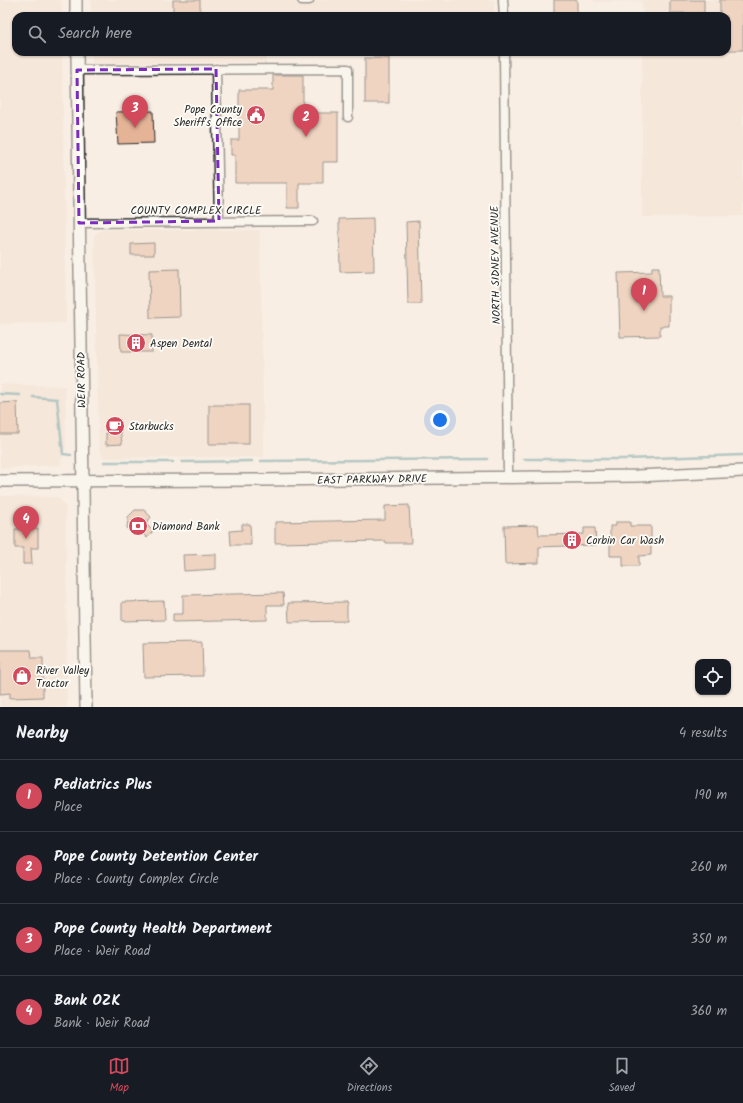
<!DOCTYPE html>
<html lang="en">
<head>
<meta charset="utf-8">
<style>
	body { margin:0; font-family:Kalam,sans-serif; background:#242831; color:#f1f3f6 }
	.controls { position:absolute; right:12px; bottom:12px; display:grid; overflow:hidden; border-radius:8px; box-shadow:0 1px 3px #0004 }
	.controls button { width:36px; height:36px; display:grid; place-items:center; padding:0; border:0; border-bottom:1px solid #363941; background:#171b24; color:#f1f3f6; font:20px sans-serif }
	.you { position:absolute; left:440px; top:420px; width:14px; height:14px; margin:-10px; border:3px solid #fff; border-radius:50%; background:#1a73e8; box-shadow:0 0 0 6px #1a73e833 }
	.badge { display:grid; place-items:center; width:26px; height:26px; border-radius:50%; background:#d1495b; color:#fff; font-size:13px; font-weight:700 }
	.pin { position:absolute; translate:-50% -33px; filter:drop-shadow(0 1px 2px #0008) }
	.pin::after { content:''; position:absolute; top:21px; width:14px; height:12px; background:inherit; clip-path:polygon(0 0,100% 0,50% 100%) }
	.list { margin:0; padding:0; list-style:none }
	h2 { display:flex; justify-content:space-between; align-items:center; height:52px; margin:0; padding:0 16px; font-size:17px }
	h2 small { font-size:13px; font-weight:400; color:#9ea1a6 }
	.list li { display:grid; grid-template-columns:26px 1fr auto; gap:12px; align-items:center; box-sizing:border-box; height:72px; padding:0 16px; border-top:1px solid #363941 }
	.list b { display:block; font-size:15px; white-space:nowrap }
	.list p { margin:0; font-size:13px; white-space:nowrap; color:#9ea1a6 }
	.list em { font-size:13px; font-style:normal; color:#9ea1a6 }
	.icon { flex:none; width:22px; height:22px; fill:none; stroke:currentColor; stroke-width:2; stroke-linecap:round; stroke-linejoin:round }
	.map { position:relative; flex:none; width:743px; height:707px; overflow:hidden }
	.search { position:absolute; background:#171b24; box-shadow:0 1px 3px #0004; left:12px; right:12px; top:12px; height:44px; display:flex; align-items:center; gap:10px; box-sizing:border-box; padding:0 14px; border-radius:12px; color:#9ea1a6; font-size:15px }
	.sheet { height:340px; background:#171b24 }
	nav { display:flex; justify-content:space-around; align-items:center; box-sizing:border-box; height:56px; border-top:1px solid #363941; background:#171b24; font-size:11px; color:#9ea1a6 }
	nav a { display:grid; justify-items:center; gap:2px }
	nav .on { color:#d1495b }
	.map>svg:first-child { display:block }
	.built { fill:#f2ddcd }
	.lines { fill:none; stroke-linecap:round; stroke-linejoin:round }
	.stream { stroke:#66979b; stroke-width:2.5 }
	.building { fill:#e5b497; stroke:#2b2b2b }
	.minor-casing { stroke:#2b2b2b; stroke-width:11 }
	.secondary-casing { stroke:#2b2b2b; stroke-width:14 }
	.minor { stroke:#fdfcf7; stroke-width:8 }
	.secondary { stroke:#fdfcf7; stroke-width:11 }
	.marked { fill:none; stroke:#7b2cbf; stroke-width:3; stroke-dasharray:8 5; stroke-linejoin:round }
	.labels { text-anchor:middle; stroke-width:3.5; stroke-linejoin:round; paint-order:stroke }
	.poi-label { font-size:11px; fill:#2b2b2b; stroke:#fdfcf7; text-anchor:start }
	.street-label { font-size:11px; fill:#2b2b2b; stroke:#fdfcf7 }
</style>
</head>
<body>
<div class="map">
<svg width="743" height="707" viewBox="0 0 743 707">
	<rect width="100%" height="100%" fill="#f8eee4"/>
	<filter id="ink" filterUnits="userSpaceOnUse"><feTurbulence type="fractalNoise" baseFrequency=".025" numOctaves="2"/><feDisplacementMap in="SourceGraphic" scale="8" xChannelSelector="R" yChannelSelector="G"/><feConvolveMatrix kernelMatrix="1 2 1 2 8 2 1 2 1" color-interpolation-filters="sRGB"/></filter>
	<g filter="url(#ink)">
		<!-- built -->
		<g class="built">
			<polygon points="0,0 61,0 62,16 16,16 16,52 62,52 66,323 0,324"/>
			<rect x="91" y="0" width="403" height="16"/>
			<polygon points="594,0 743,0 743,216 642,217 642,52 727,52 727,16 643,16 642,1 594,2"/>
			<polygon points="92,52 266,52 266,62 92,63"/>
			<polygon points="102,230 260,230 264,457 104,458 99,450 94,235"/>
			<polygon points="0,384 65,386 66,448 60,465 0,468"/>
			<polygon points="0,496 58,497 66,508 67,707 0,707"/>
		</g>
		<g class="lines">
			<!-- stream -->
			<g class="stream">
				<polyline points="0,394 20,395"/>
				<polyline points="33,397 57,399 63,454 71,455"/>
				<polyline points="524,459 625,459 743,455"/>
				<polyline points="261,461 487,459"/>
				<polyline points="104,462 173,462"/>
				<polyline points="182,462 252,461"/>
			</g>
		</g>
		<!-- building -->
		<g class="building">
			<rect x="173" y="0" width="27" height="16"/>
			<rect x="554" y="0" width="23" height="16"/>
			<rect x="670" y="0" width="34" height="13"/>
			<polygon points="720,0 743,0 743,50 727,50 727,16 720,16"/>
			<rect x="365" y="58" width="24" height="45"/>
			<polygon points="273,75 303,75 303,113 338,113 338,162 323,162 323,183 299,183 299,208 287,208 287,183 235,183 235,155 231,155 231,140 239,140 239,90 273,90"/>
			<polygon points="153,111 154,143 118,144 116,112"/>
			<polygon points="373,218 374,271 340,272 339,219"/>
			<polygon points="419,221 421,304 408,304 406,222"/>
			<polygon points="154,243 154,255 131,255 131,244"/>
			<polygon points="652,267 659,267 660,296 669,296 669,326 660,326 660,336 620,337 618,273 652,272"/>
			<polygon points="179,269 180,317 150,318 149,270"/>
			<polygon points="120,334 152,335 152,352 121,352"/>
			<polygon points="17,402 18,434 0,434 0,403"/>
			<rect x="209" y="405" width="40" height="39"/>
			<polygon points="110,419 119,419 122,444 106,445 106,433 111,433"/>
			<polygon points="409,505 411,543 386,543 386,541 275,543 275,522 385,520 385,506"/>
			<polygon points="135,510 144,510 151,517 146,524 153,531 147,538 140,531 138,531 134,535 127,528 128,517"/>
			<polygon points="616,522 630,522 630,526 651,526 651,555 639,556 639,566 623,566 623,556 610,556 610,526 616,526"/>
			<polygon points="242,524 250,524 251,545 231,545 230,531 242,530"/>
			<polygon points="538,525 539,535 584,534 584,528 595,528 596,545 539,547 539,563 505,564 504,526"/>
			<polygon points="15,529 38,529 38,548 31,548 32,564 23,564 23,548 15,548"/>
			<polygon points="216,554 216,569 184,571 183,555"/>
			<polygon points="283,593 284,605 267,605 267,620 173,622 173,614 183,614 183,595"/>
			<polygon points="164,601 165,620 122,621 122,602"/>
			<polygon points="347,602 347,621 289,622 288,603"/>
			<polygon points="202,642 203,676 144,677 143,643"/>
			<polygon points="0,650 31,650 32,658 43,658 43,697 10,698 10,693 0,694"/>
		</g>
		<g class="lines">
			<!-- minor casing -->
			<g class="minor-casing">
				<g id="minor">
					<polyline points="302,0 309,0"/>
					<polyline points="503,0 504,16"/>
					<polyline points="504,52 508,477"/>
					<polyline points="216,69 219,221"/>
					<polyline points="77,70 348,69 348,117"/>
					<polyline points="79,223 313,221"/>
				</g>
			</g>
			<!-- secondary casing -->
			<g class="secondary-casing">
				<g id="secondary">
					<polyline points="76,0 76,16"/>
					<polyline points="77,52 86,707"/>
					<polyline points="0,481 258,480 637,476 743,471"/>
				</g>
			</g>
			<!-- minor -->
			<use href="#minor" class="minor"/>
			<!-- secondary -->
			<use href="#secondary" class="secondary"/>
		</g>
	</g>
	<!-- marked area -->
	<path d="M0 0H743V707H0ZM 216,69 L 219,221 L 79,223 L 77,70 Z" fill="#f8eee4" fill-opacity=".55" fill-rule="evenodd"/>
	<path class="marked" d="M 216,69 L 219,221 L 79,223 L 77,70 Z"/>
	<!-- icons -->
	<defs>
		<g id="civic-disc" transform="scale(1)"><circle r="9.5" fill="#d1495b" stroke="#fdfcf7"/><path d="M-.6-6.5H3V-4.5H.6V-3L4-1V1h2V6H-6V1h2V-1L-.6-3ZM-1.2 2.5V6h2.4V2.5Z" fill="#fff"/></g>
		<g id="building-disc" transform="scale(1)"><circle r="9.5" fill="#d1495b" stroke="#fdfcf7"/><path d="M-4-6H4V6H1V3H-1V6H-4ZM-2.5-4.3h1.7v1.8h-1.7ZM.8-4.3h1.7v1.8H.8ZM-2.5-1h1.7V.8h-1.7ZM.8-1h1.7V.8H.8Z" fill="#fff"/></g>
		<g id="cafe-disc" transform="scale(1)"><circle r="9.5" fill="#d1495b" stroke="#fdfcf7"/><path d="M-5.5-4.5H6V0H3Q3 3.5 0 3.5H-2.5Q-5.5 3.5-5.5 0ZM3-3.2v2h1.7v-2ZM-6 4.5H4V6H-6Z" fill="#fff"/></g>
		<g id="bank-disc" transform="scale(1)"><circle r="9.5" fill="#d1495b" stroke="#fdfcf7"/><path d="M-6-4H6V4H-6ZM0-2.3a2.3 2.3 0 1 0 0 4.6a2.3 2.3 0 1 0 0-4.6Z" fill="#fff"/></g>
		<g id="shop-disc" transform="scale(1)"><circle r="9.5" fill="#d1495b" stroke="#fdfcf7"/><path d="M-5-2.5h2.3a2.7 3.5 0 0 1 5.4 0H5L5.5 6h-11ZM-1.5-2.5h3a1.5 2.3 0 0 0-3 0Z" fill="#fff"/></g>
	</defs>
	<g fill-rule="evenodd">
		<use href="#civic-disc" x="256" y="115"/>
		<use href="#building-disc" x="136" y="343"/>
		<use href="#cafe-disc" x="115" y="426"/>
		<use href="#bank-disc" x="138" y="526"/>
		<use href="#building-disc" x="572" y="540"/>
		<use href="#shop-disc" x="22" y="676"/>
	</g>
	<g class="labels">
		<!-- poi labels -->
		<g class="poi-label">
			<text x="242" y="113" text-anchor="end">Pope County<tspan x="242" dy="13">Sheriff's Office</tspan></text>
			<text x="150" y="347">Aspen Dental</text>
			<text x="129" y="430">Starbucks</text>
			<text x="152" y="530">Diamond Bank</text>
			<text x="586" y="544">Corbin Car Wash</text>
			<text x="36" y="674">River Valley<tspan x="36" dy="13">Tractor</tspan></text>
		</g>
		<!-- street labels -->
		<g class="street-label">
			<text x="196" y="214">COUNTY COMPLEX CIRCLE</text>
			<text transform="translate(495 265) rotate(-91)" y="4">NORTH SIDNEY AVENUE</text>
			<text transform="translate(81 380) rotate(-91)" y="4">WEIR ROAD</text>
			<text transform="translate(372 479) rotate(-1)" y="4">EAST PARKWAY DRIVE</text>
		</g>
	</g>
</svg>
<div class="controls">
<button><svg class="icon" aria-label="locate" viewBox="0 0 24 24"><circle cx="12" cy="12" r="6"/><path d="M12 2v4M12 18v4M2 12h4M18 12h4"/></svg></button>
</div>
<div class="you"></div>
<div class="pin badge" style="left:644px;top:311px">1</div>
<div class="pin badge" style="left:306px;top:137px">2</div>
<div class="pin badge" style="left:135px;top:128px">3</div>
<div class="pin badge" style="left:26px;top:539px">4</div>
<div class="search"><svg class="icon" aria-label="search" viewBox="0 0 24 24"><circle cx="10" cy="10" r="6"/><path d="M15 15l6 6"/></svg>Search here</div>
</div>
<section class="sheet">
<h2>Nearby<small>4 results</small></h2>
<ul class="list">
<li><span class="badge">1</span><div><b>Pediatrics Plus</b><p>Place</p></div><em>190 m</em></li>
<li><span class="badge">2</span><div><b>Pope County Detention Center</b><p>Place · County Complex Circle</p></div><em>260 m</em></li>
<li><span class="badge">3</span><div><b>Pope County Health Department</b><p>Place · Weir Road</p></div><em>350 m</em></li>
<li><span class="badge">4</span><div><b>Bank OZK</b><p>Bank · Weir Road</p></div><em>360 m</em></li>
</ul>
</section>
<nav>
<a class="on"><svg class="icon" aria-label="map" viewBox="0 0 24 24"><path d="M3 6l6-2 6 2 6-2v14l-6 2-6-2-6 2zM9 4v14M15 6v14"/></svg>Map</a>
<a><svg class="icon" aria-label="directions" viewBox="0 0 24 24"><path d="M12 3l9 9-9 9-9-9zM9 14v-3h6M13 9l2 2-2 2"/></svg>Directions</a>
<a><svg class="icon" aria-label="saved" viewBox="0 0 24 24"><path d="M7 4h10v16l-5-4-5 4z"/></svg>Saved</a>
</nav>
</body>
</html>
